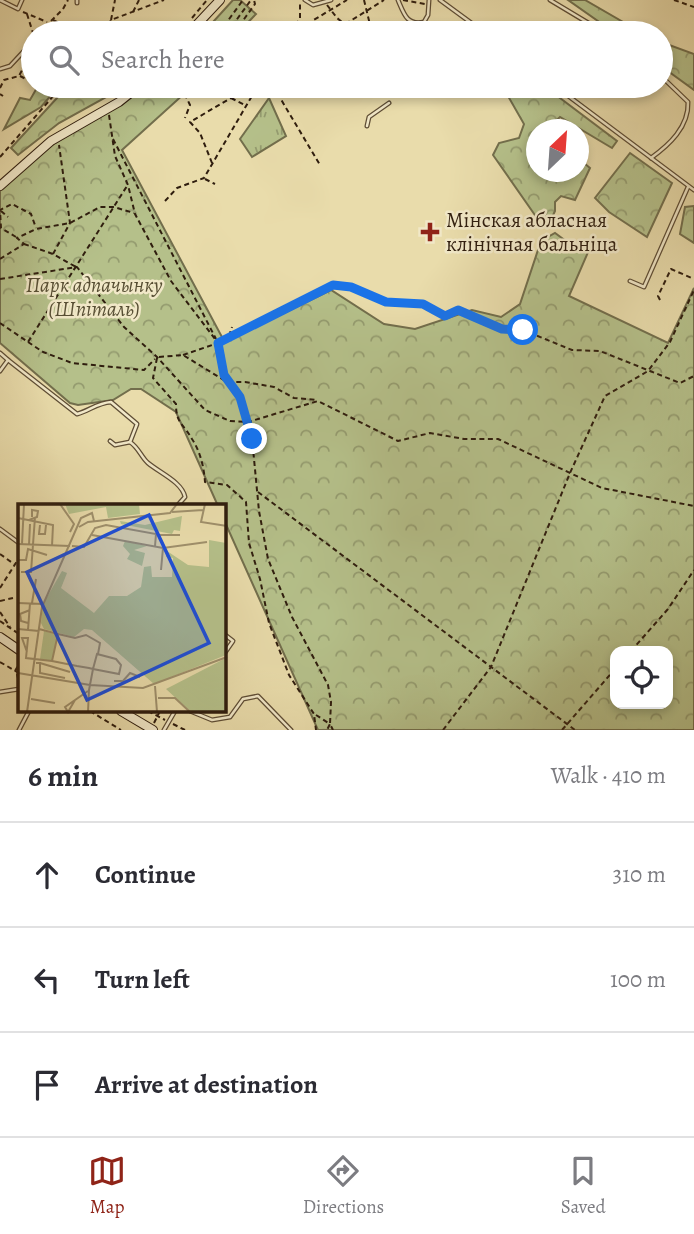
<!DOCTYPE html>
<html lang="en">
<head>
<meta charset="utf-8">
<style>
	body { margin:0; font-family:Alegreya,serif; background:#f7f7f7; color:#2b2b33 }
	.controls { position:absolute; right:21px; bottom:21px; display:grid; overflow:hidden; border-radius:14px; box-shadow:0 4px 10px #0003 }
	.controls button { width:63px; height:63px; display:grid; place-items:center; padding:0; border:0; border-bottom:2px solid #e1e1e2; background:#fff; color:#2b2b33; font:35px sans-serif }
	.compass { position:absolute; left:526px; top:119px; width:63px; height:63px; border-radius:50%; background:#fff; box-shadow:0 4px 10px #0003; rotate:25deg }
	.stop { position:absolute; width:21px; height:21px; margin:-16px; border:5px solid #1a73e8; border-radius:50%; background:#fff }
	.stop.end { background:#1a73e8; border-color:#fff; box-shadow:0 2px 7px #0008 }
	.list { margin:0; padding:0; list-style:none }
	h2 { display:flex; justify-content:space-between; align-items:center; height:91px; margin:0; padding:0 28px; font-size:30px }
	h2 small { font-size:23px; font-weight:400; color:#7c7c81 }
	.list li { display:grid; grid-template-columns:46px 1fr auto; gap:21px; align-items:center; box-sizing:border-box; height:105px; padding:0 28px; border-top:2px solid #e1e1e2 }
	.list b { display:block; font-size:26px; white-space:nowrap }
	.list em { font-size:23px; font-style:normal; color:#7c7c81 }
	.icon { flex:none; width:38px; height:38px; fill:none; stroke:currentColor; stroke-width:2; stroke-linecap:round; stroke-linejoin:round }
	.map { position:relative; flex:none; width:694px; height:730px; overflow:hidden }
	.search { position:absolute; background:#fff; box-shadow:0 4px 10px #0003; left:21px; right:21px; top:21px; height:77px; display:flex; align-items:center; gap:18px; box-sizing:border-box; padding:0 24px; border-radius:38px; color:#7c7c81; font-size:26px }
	.sheet { height:406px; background:#fff }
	nav { display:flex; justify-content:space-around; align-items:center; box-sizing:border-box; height:98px; border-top:2px solid #e1e1e2; background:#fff; font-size:19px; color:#7c7c81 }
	nav a { display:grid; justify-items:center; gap:4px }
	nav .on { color:#8f2418 }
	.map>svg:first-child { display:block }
	.grass { fill:url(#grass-tufts); stroke:#726e4c; stroke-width:2 }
	.forest { fill:url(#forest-crowns); stroke:#726e4c; stroke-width:2; fill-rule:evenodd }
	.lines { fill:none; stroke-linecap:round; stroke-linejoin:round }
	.lane-casing { stroke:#5e4d35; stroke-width:5 }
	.secondary-casing { stroke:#2f1d0e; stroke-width:10 }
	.path { stroke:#2f1d0e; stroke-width:2; stroke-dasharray:5 3.5; stroke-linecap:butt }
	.lane { stroke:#f1e8c8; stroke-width:2.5 }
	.secondary { stroke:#f1e8c8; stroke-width:8 }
	.route { stroke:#1a73e8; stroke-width:9 }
	.poi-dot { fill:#8f2418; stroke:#f1e8c8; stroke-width:2.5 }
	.labels { text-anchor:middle; stroke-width:5; stroke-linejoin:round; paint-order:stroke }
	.poi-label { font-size:21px; fill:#2f1d0e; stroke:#f1e8c8; text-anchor:start }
	.park-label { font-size:21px; font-style:italic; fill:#574e33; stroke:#f1e8c8 }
	.inset-road { fill:none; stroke:#9f906c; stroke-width:2 }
	.view { fill:#1d4ed8; fill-opacity:0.15; stroke:#1d4ed8; stroke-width:3.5 }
	.inset-edge { fill:none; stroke:#2f1d0e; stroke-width:3.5 }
</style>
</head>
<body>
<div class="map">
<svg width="694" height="730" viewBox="0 0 694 730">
	<defs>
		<pattern id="grass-tufts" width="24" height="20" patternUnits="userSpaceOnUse" patternTransform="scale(1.75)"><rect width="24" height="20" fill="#b5c08a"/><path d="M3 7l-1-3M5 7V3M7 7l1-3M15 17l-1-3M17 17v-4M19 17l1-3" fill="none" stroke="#949b6f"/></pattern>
		<pattern id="forest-crowns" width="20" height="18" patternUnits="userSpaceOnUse" patternTransform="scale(1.75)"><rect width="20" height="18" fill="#b5c08a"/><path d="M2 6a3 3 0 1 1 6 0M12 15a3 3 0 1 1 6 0" fill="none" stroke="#949b6f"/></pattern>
	</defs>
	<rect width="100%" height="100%" fill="#e9dcab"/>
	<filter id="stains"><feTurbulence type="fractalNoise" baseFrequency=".00286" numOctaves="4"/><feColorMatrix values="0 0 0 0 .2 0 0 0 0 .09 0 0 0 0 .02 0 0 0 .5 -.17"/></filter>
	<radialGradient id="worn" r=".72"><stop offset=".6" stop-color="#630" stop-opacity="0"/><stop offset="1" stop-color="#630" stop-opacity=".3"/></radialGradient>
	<!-- grass -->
	<polygon class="grass" points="269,98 286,136 252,157 240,139"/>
	<!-- forest -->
	<g class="forest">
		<polygon points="233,0 240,0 256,14 238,33 203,33"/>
		<polygon points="568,0 585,0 642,33 615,33"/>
		<polygon points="661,42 694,54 694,90 661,66"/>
		<polygon points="38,86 59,86 41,107 4,129 20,98 30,100"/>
		<polygon points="68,86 75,86 84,95 99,86 103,86 110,95 59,123 18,155 11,148"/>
		<path d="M 147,86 L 178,86 L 185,93 L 122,150 L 223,339 L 231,339 L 331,290 L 384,324 L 415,329 L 472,310 L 501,317 L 520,304 L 541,241 L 555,233 L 574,247 L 592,243 L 569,296 L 668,343 L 694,288 L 694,730 L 318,730 L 224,520 L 224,506 L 218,506 L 176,412 L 141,389 L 131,389 L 113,400 L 78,405 L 70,403 L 0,343 L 0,190 C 37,142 101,123 147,86 ZM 615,651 L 668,651 L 668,704 L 615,704 Z"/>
		<polygon points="508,86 544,86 617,141 612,148 560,117 547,129 536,130 536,172 578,172 579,159 590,168 575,200 561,196 555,202 555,211 549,224 537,218 493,155 499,143 519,138 524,124 504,89"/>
		<polygon points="630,153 672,183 647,237 609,212 595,198"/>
		<polygon points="694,206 694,243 680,234 685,207"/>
	</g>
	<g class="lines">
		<!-- lane casing -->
		<g class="lane-casing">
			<g id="lane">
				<polyline points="0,0 18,9 22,0"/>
				<polyline points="77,0 77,3"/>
				<polyline points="305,0 313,5 331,0"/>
				<path d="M 398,0 C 404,14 407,26 424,22 L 428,15 L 429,0"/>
				<polyline points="440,0 485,33"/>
				<polyline points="550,0 605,33"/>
				<polyline points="0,69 10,66 24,51"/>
				<polyline points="555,86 694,190"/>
				<polyline points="367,126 369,117 389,103"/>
				<path d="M 651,158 C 669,145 689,127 688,102 L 661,76"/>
				<polyline points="630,281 644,287 688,187"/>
				<polyline points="0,353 8,360 0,371"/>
				<path d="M 8,360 L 77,414 C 89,411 97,403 111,402 L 137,424 L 130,442"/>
				<path d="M 110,441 L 115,445 L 130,442 C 139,448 141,457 148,463 C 160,473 182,482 185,497 L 177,506"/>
				<polyline points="0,529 19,543"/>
				<polyline points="224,634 233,641 224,654"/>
				<polyline points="0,692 19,689"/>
				<polyline points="190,711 212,720 230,717 243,699 258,696 291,730"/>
				<polyline points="19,730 29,711"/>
				<polyline points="164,730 175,711"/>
			</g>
		</g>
		<!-- secondary casing -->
		<g class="secondary-casing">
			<g id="secondary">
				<polyline points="189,33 220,0"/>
				<polyline points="0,186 51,141 119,102 139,86"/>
				<polyline points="0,637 19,650"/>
				<polyline points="121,711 153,730"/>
			</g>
		</g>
		<!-- path -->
		<g class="path">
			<polyline points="364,0 372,33"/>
			<polyline points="403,0 425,4"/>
			<polyline points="674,0 694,7"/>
			<polyline points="327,5 337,18 356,33"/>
			<polyline points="23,12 47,22"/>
			<polyline points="133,12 139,0"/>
			<polyline points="27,14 33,33"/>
			<polyline points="192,18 207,0"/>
			<polyline points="53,20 80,33"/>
			<polyline points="111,20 115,0"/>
			<polyline points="111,32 123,33"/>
			<polyline points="39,33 63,9 68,0"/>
			<polyline points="68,33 75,31"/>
			<polyline points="110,33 108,27 111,20 164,0"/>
			<polyline points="134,33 184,28"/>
			<polyline points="219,33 243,0"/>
			<polyline points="227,33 251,0"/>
			<polyline points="234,33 255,4 254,0"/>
			<polyline points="292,33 300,18 300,4"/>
			<polyline points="304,33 312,21 347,0"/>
			<polyline points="331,33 384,0"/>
			<polyline points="20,76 26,79"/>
			<polyline points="181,86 190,105 185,118"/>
			<polyline points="273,86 320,165"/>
			<polyline points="0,88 4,80 19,76 33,49"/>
			<polyline points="145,91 151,86"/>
			<polyline points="0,94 3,96"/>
			<polyline points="231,98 245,105"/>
			<polyline points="109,115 115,156 128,185 135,214 171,281 218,343 224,375 240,397 252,438 259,511 268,559 292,617 328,685 331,702 330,724 333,730"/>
			<polyline points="113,139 216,339"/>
			<polyline points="0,157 62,86"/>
			<polyline points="212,163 200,133 190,122 231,98 255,89"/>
			<polyline points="205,179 215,184"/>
			<polyline points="165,201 177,188 204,178 256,89"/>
			<polyline points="1,211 8,217"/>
			<polyline points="16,237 1,228 0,210 12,204 31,214 36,228"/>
			<polyline points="24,244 53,254 76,267"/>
			<polyline points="53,254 70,223 59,145"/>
			<polyline points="0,259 24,244 17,238 36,229 70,223 100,207 114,207 134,213"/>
			<polyline points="0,279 77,267 124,327 157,357 205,410 230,421 248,422 318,401 398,441 430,433 464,439 498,439 602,488 694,506"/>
			<polyline points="660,300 658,296 671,269 694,279"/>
			<polyline points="0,323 28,342 127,186"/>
			<polyline points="229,336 232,327"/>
			<polyline points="28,342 43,352 72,363 144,370 155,359"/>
			<polyline points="183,355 218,343 333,285 351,287 386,302 423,304 445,316 458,310 502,329 523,330 572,350 600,351 680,383 694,376"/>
			<polyline points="159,357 183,355 227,382 245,382 274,387 294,398 317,400"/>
			<path d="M 157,358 L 153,378 L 176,404 C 176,424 183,423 192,439 C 200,451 204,467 205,482 L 227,485 L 246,502 L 249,543 L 260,579 L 269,623 L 289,675 L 314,714 L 316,730"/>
			<polyline points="258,492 575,730"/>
			<polyline points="0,554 14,564"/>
			<polyline points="0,588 19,558"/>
			<polyline points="0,601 13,598"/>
			<polyline points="0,612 10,627"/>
			<polyline points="0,621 19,634"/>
			<polyline points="631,651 668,609 694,570"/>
			<polyline points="0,662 19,673"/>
			<polyline points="15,671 19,664"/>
			<polyline points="17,674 19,683"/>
			<polyline points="90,711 121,730"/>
			<polyline points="148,711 165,720"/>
			<polyline points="316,715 330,724 327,730"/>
			<polyline points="154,723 160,711"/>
			<polyline points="173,724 185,730"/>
			<polyline points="443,730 491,667 570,473 605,396 648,371 670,342 694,290"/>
			<polyline points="562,730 615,669"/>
		</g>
		<!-- lane -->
		<use href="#lane" class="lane"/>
		<!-- secondary -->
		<use href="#secondary" class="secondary"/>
	</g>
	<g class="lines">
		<!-- route -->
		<polyline class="route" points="252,439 240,397 224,375 218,343 333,285 351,287 386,302 423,304 445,316 458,310 502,329 523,330"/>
	</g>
	<!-- markers -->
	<path class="poi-dot" d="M426.5 221.5h7v7h7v7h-7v7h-7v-7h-7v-7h7z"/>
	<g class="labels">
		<!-- poi labels -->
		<g class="poi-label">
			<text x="446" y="227">Мінская абласная<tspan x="446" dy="24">клінічная бальніца</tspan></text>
		</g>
		<!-- park labels -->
		<g class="park-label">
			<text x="94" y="292">Парк адпачынку<tspan x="94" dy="24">(Шпіталь)</tspan></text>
		</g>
	</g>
	<!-- overview -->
	<g transform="translate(18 504)">
		<rect width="208" height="208" fill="#e9dcab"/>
		<path d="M 47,0 L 121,0 L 122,10 L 90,14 L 88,3 L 51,10 ZM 164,12 L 162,27 L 156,26 L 154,30 L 103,20 L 102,17 L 127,21 ZM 191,36 L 208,39 L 208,151 L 136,180 L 74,126 L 66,125 L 56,133 L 26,125 L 23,119 L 25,100 L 44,67 L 49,69 L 43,84 L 76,109 L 91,92 L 109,92 L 123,83 L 126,63 L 133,62 L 134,73 L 154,73 L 155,54 L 148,53 L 149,47 L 170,61 L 191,63 ZM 107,37 L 129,42 L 116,46 L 127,49 L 124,62 L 109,55 L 112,50 L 105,42 ZM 208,154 L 208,208 L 173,208 L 148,185 Z" fill="#b5c08a"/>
		<path d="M 26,127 L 40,131 L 34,157 L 22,155 Z" fill="#b5c08a"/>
		<path class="inset-road" d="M 42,0 L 56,20 L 52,28M 187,0 L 183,18 L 209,22M 154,8 L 185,6M 0,14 L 35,21 L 34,42M 11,16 L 19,13 L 20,7 L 14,6 L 14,13M 22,21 L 21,30 L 27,30 L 28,21M 61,23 L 70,18 L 152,9 L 159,0M 74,31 L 145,44 L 189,38M 139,31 L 162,31M 0,40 L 52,42M 4,40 L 6,0M 11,41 L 12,20M 54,42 L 66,43 L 77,24 L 88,21 L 138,30 L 137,42M 0,56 L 8,56 L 10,45 L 29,51M 143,66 L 145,44M 3,68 L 13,68 L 17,13M 0,99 L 25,100M 14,99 L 18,75M 10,119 L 3,117 L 2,110 L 12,106M 0,125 L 21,127M 21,125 L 40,130 L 34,157M 10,126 L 12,99M 40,130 L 57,134 L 68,131 L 82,139 L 80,150M 9,148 L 4,134 L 10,134 L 8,154 L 34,157 L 59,162 L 71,164 L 75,165 L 101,170 L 103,161 L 98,155 L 79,150 L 75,165 L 71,186 L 70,208M 18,159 L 22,159 L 22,169 L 47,174M 22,159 L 52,168M 0,169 L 72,181 L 125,184 L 209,153M 96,177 L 105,177 L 112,169 L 122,173M 137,182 L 139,208M 140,194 L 157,194 L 172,208M 13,195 L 37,199M 57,196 L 50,208 L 47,203 L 70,187M 9,208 L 24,103 L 63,14 L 74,9 L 76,17"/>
		<path class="view" d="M 131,11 L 191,139 L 69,196 L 9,68 Z"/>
		<rect width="208" height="208" class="inset-edge"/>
	</g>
	<rect width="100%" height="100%" filter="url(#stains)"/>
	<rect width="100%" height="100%" fill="url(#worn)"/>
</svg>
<div class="controls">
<button><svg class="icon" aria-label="locate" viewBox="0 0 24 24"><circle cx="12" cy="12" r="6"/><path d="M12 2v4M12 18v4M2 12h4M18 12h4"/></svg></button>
</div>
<svg class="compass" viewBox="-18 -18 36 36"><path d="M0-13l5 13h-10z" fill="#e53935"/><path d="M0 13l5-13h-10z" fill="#7c7c81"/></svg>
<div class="stop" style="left:523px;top:330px"></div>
<div class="stop end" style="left:252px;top:439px"></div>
<div class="search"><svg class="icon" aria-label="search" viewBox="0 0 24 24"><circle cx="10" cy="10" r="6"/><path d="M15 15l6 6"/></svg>Search here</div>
</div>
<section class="sheet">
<h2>6 min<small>Walk · 410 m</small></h2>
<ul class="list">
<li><svg class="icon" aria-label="ahead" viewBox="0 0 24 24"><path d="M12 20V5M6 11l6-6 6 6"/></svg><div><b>Continue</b></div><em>310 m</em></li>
<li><svg class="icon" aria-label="left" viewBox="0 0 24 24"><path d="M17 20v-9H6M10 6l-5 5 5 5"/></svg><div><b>Turn left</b></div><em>100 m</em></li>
<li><svg class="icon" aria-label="arrive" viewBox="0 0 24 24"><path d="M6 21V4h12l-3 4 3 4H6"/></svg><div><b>Arrive at destination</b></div></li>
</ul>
</section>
<nav>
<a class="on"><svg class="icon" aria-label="map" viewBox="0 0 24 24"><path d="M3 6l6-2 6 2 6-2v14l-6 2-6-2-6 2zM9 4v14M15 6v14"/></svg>Map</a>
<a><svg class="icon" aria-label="directions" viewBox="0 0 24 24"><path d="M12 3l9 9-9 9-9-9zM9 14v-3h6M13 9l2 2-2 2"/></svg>Directions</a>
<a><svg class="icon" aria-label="saved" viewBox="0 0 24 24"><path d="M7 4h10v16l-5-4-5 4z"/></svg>Saved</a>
</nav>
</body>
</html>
